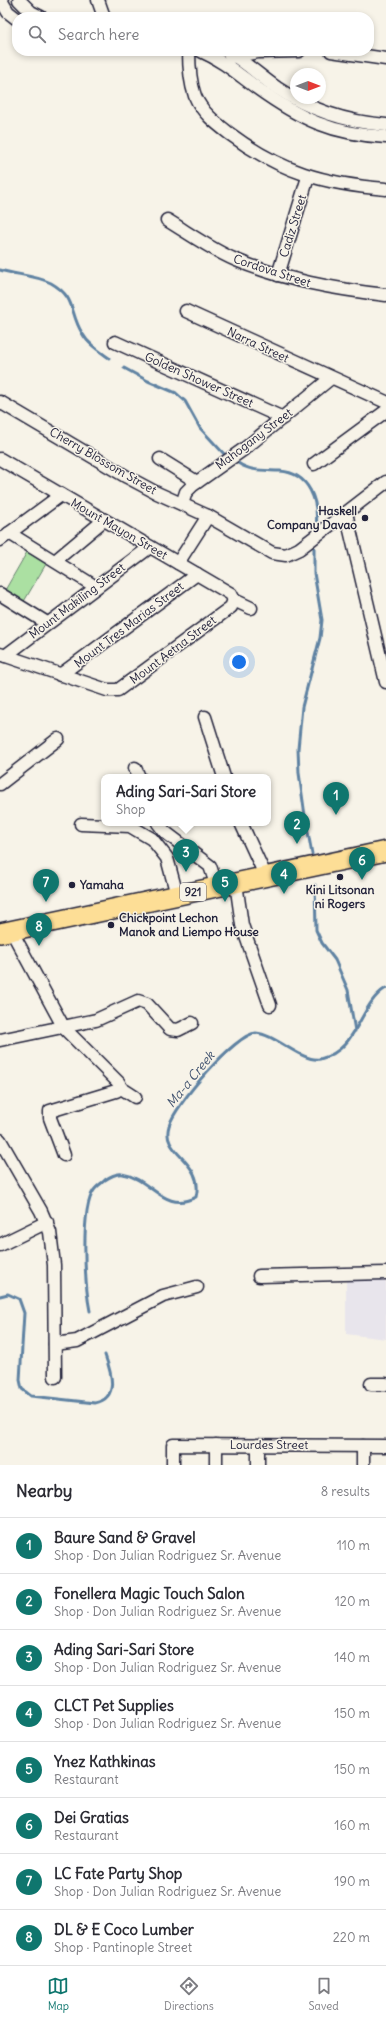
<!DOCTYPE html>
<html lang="en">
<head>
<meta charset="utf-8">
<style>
	body { margin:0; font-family:Delius,sans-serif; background:#f2f2f3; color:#2b2b33 }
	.compass { position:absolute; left:290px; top:68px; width:36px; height:36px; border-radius:50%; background:#fff; box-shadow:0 2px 6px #0003; rotate:90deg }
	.you { position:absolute; left:239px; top:662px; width:14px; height:14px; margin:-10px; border:3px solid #fff; border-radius:50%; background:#1a73e8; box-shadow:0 0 0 6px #1a73e833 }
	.badge { display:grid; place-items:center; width:26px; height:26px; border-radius:50%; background:#0f766e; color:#fff; font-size:13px; font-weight:700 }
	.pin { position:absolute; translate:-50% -33px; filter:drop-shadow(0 1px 2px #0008) }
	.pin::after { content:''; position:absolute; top:21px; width:14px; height:12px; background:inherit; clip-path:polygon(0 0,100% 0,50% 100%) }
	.popup { position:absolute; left:101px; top:774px; width:170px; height:52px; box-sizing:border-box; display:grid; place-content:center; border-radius:8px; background:#fff; filter:drop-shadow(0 1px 3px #0005); font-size:13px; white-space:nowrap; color:#7c7c81 }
	.popup b { font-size:15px; color:#2b2b33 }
	.popup::after { content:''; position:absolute; left:50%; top:100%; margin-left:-8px; border:8px solid transparent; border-top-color:#fff }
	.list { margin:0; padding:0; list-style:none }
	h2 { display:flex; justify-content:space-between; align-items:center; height:52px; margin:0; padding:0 16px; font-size:17px }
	h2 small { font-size:13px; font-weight:400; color:#7c7c81 }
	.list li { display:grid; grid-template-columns:26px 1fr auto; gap:12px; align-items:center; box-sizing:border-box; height:56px; padding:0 16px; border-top:1px solid #e1e1e2 }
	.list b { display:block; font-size:15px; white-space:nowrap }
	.list p { margin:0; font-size:13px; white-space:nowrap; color:#7c7c81 }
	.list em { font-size:13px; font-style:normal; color:#7c7c81 }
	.icon { flex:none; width:22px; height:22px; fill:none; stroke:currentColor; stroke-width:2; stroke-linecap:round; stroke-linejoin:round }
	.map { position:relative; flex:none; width:386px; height:1465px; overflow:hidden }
	.search { position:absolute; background:#fff; box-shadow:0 2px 6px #0003; left:12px; right:12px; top:12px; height:44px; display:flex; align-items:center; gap:10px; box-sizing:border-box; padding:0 14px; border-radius:16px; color:#7c7c81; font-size:15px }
	.sheet { height:500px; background:#fff }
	nav { display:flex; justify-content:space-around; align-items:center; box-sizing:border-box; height:56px; border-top:1px solid #e1e1e2; background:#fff; font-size:11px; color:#7c7c81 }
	nav a { display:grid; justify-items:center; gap:2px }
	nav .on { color:#0f766e }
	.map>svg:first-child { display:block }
	.built { fill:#e8e5ec }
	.green { fill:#abe0a2; stroke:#66816e }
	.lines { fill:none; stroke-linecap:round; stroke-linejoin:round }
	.stream { stroke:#5f82a2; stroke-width:3 }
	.street-casing { stroke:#22223b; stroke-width:15 }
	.primary-casing { stroke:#22223b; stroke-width:22 }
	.street { stroke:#f7f3e8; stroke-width:12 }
	.primary { stroke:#fdde96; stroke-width:19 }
	.poi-dot { fill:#22223b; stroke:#f7f3e8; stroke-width:1.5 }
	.labels { text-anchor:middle; stroke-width:3; stroke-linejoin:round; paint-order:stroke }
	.shield { fill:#f7f3e8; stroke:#62616f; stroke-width:1 }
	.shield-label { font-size:11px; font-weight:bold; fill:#22223b }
	.street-label { font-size:12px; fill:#22223b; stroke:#f7f3e8 }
	.poi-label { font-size:12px; font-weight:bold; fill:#22223b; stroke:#f7f3e8; text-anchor:start }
	.water-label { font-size:13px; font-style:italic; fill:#40526f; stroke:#f7f3e8 }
</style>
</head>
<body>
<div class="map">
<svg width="386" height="1465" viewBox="0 0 386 1465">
	<rect width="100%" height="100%" fill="#f7f3e8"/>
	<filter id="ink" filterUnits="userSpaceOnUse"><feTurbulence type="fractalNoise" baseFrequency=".025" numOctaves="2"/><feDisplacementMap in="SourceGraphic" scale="8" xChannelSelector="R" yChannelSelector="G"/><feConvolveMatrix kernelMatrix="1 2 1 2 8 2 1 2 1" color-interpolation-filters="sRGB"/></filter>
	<g filter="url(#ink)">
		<!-- built -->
		<polygon class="built" points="346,1276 386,1276 386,1339 346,1334"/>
		<!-- green -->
		<polygon class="green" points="27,552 46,564 23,603 4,592"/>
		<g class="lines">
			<!-- stream -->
			<g class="stream">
				<path d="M 0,270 C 16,275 35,275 51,283 C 77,298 69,312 82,333 C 88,344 99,351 109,358"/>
				<polyline points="124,368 148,381 176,393 185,401 200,428 225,455"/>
				<path d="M 238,463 C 251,472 265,470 280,471 C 310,473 319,502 316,528"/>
				<polyline points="312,854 305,816 299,773 298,749 302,707 320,638 322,620 314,573 314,548"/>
				<polyline points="315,885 316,930 322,943 335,960 348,990 355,1031"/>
				<path d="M 0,1296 L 8,1294 L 19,1299 L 24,1313 L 20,1380 L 22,1389 L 31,1396 L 95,1403 C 120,1398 111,1372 105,1355"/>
				<path d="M 90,1311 C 85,1287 80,1209 94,1190 C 97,1186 102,1183 105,1180 C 109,1177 117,1173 122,1174 C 151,1178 164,1214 196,1197 C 205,1161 160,1154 169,1126 C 174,1106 236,1033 256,1033 C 275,1034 303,1063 320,1059 C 359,1050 358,1005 386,988"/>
			</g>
			<!-- street casing -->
			<g class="street-casing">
				<g id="street">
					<polyline points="1,0 8,12 17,19"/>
					<polyline points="19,0 31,12 41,17"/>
					<polyline points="98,0 104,17"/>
					<path d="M 189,51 C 189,66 190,82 195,96 C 202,113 217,124 230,134 C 281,172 324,184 386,189"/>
					<path d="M 201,51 C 222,60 238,74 257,88 C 300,119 332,134 386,137"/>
					<path d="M 227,51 C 245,62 260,76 277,88 C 310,110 346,122 386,125"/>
					<polyline points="331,51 386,59"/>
					<polyline points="231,57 258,52 299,51"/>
					<path d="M 167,220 C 190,234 212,250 236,260 C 284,280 334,289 386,295"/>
					<polyline points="278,275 308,177"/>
					<polyline points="186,311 386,402"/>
					<polyline points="115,342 283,418"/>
					<polyline points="0,402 127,477 157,493 208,516 272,553 286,555 299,549 386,482"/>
					<polyline points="0,459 231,594 234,600"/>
					<polyline points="160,459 197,482"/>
					<polyline points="314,464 386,411"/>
					<polyline points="182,504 186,492 193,485 244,449 331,378"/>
					<polyline points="346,513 386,682"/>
					<polyline points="9,533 96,587"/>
					<polyline points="0,540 61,495"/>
					<polyline points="55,561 104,520"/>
					<polyline points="178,563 208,516"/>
					<polyline points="0,594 47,623"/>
					<polyline points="234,600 251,608"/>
					<polyline points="0,654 107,690 118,690 231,607 234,600"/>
					<polyline points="5,656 150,547"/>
					<polyline points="60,675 197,574"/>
					<polyline points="205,717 224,777"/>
					<polyline points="135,768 139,777"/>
					<polyline points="0,784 58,739"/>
					<polyline points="158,823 165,832 210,866 217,887"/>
					<polyline points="241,823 266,877"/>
					<polyline points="81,824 130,826 152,839 167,858 177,895"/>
					<polyline points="236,883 242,925 270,1005"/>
					<polyline points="11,930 64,1028 119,1083 121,1088 135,1097"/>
					<polyline points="0,1040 96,1020 138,1001 147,1004 170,1029 178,1030 192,1023"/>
					<polyline points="0,1140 41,1211 50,1232 54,1265 55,1377"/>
					<polyline points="64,1155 50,1118 50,1111 116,1091 121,1088"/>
					<polyline points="0,1245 47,1222"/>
					<polyline points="259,1276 386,1273"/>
					<polyline points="55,1344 77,1341 163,1296 197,1287"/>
					<polyline points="371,1384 386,1384"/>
					<polyline points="216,1445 216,1465"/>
					<polyline points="258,1445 258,1465"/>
					<polyline points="173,1465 173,1445 386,1446"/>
					<polyline points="363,1465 363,1446"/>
				</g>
			</g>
			<!-- primary casing -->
			<g class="primary-casing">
				<polyline id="primary" points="0,933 386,851"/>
			</g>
			<!-- street -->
			<use href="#street" class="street"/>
			<!-- primary -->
			<use href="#primary" class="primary"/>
		</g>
	</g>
	<!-- markers -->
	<g class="poi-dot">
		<circle cx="365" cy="518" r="4"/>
		<circle cx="340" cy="877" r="4"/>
		<circle cx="72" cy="885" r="4"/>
		<circle cx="111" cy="925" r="4"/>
	</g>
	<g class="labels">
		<!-- shield labels -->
		<rect class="shield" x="180" y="883" width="26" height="18" rx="3"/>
		<g class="shield-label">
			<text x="193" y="896">921</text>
		</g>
		<!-- street labels -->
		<g class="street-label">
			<text transform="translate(293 226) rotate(-73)" y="4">Cadiz Street</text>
			<text transform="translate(272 271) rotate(18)" y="4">Cordova Street</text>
			<text transform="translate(258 345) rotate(25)" y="4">Narra Street</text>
			<text transform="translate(199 380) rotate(24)" y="4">Golden Shower Street</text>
			<text transform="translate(254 439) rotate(-37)" y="4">Mahogany Street</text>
			<text transform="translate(103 461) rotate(30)" y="4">Cherry Blossom Street</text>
			<text transform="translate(119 529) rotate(30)" y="4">Mount Mayon Street</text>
			<text transform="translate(77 601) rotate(-37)" y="4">Mount Makiling Street</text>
			<text transform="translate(129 625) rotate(-37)" y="4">Mount Tres Marias Street</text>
			<text transform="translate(173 650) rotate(-37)" y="4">Mount Aetna Street</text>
			<text x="269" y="1449">Lourdes Street</text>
		</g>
		<!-- poi labels -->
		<g class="poi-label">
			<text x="357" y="515" text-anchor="end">Haskell<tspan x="357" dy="14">Company Davao</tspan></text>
			<text x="80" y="889">Yamaha</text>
			<text x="340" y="894" text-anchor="middle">Kini Litsonan<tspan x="340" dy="14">ni Rogers</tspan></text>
			<text x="119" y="922">Chickpoint Lechon<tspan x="119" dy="14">Manok and Liempo House</tspan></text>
		</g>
		<!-- water labels -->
		<g class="water-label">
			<text transform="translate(190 1079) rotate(-51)" y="5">Ma-a Creek</text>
		</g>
	</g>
</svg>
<svg class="compass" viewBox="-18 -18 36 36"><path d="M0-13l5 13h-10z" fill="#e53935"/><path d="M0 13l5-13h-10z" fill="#7c7c81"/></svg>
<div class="you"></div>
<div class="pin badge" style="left:336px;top:815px">1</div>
<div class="pin badge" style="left:297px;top:844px">2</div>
<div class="pin badge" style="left:186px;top:872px">3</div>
<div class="popup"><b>Ading Sari-Sari Store</b>Shop</div>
<div class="pin badge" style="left:284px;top:894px">4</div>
<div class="pin badge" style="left:225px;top:902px">5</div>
<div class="pin badge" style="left:362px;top:880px">6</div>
<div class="pin badge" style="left:46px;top:902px">7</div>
<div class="pin badge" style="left:39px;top:946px">8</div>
<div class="search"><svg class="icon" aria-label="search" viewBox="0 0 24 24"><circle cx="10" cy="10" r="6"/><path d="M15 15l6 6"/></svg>Search here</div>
</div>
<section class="sheet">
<h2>Nearby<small>8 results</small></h2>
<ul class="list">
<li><span class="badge">1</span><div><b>Baure Sand &amp; Gravel</b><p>Shop · Don Julian Rodriguez Sr. Avenue</p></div><em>110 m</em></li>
<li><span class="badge">2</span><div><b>Fonellera Magic Touch Salon</b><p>Shop · Don Julian Rodriguez Sr. Avenue</p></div><em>120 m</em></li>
<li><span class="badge">3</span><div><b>Ading Sari-Sari Store</b><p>Shop · Don Julian Rodriguez Sr. Avenue</p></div><em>140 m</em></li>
<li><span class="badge">4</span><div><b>CLCT Pet Supplies</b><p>Shop · Don Julian Rodriguez Sr. Avenue</p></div><em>150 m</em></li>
<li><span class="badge">5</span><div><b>Ynez Kathkinas</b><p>Restaurant</p></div><em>150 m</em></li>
<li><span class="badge">6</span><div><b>Dei Gratias</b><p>Restaurant</p></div><em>160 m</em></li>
<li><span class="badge">7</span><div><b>LC Fate Party Shop</b><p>Shop · Don Julian Rodriguez Sr. Avenue</p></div><em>190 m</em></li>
<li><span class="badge">8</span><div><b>DL &amp; E Coco Lumber</b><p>Shop · Pantinople Street</p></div><em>220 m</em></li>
</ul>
</section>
<nav>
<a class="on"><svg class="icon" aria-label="map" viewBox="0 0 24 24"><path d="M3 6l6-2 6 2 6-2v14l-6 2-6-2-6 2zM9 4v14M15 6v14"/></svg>Map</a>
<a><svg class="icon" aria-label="directions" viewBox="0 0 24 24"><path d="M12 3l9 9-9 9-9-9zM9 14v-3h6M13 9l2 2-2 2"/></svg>Directions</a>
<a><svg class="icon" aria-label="saved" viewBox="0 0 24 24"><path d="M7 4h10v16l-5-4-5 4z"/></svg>Saved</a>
</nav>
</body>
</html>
